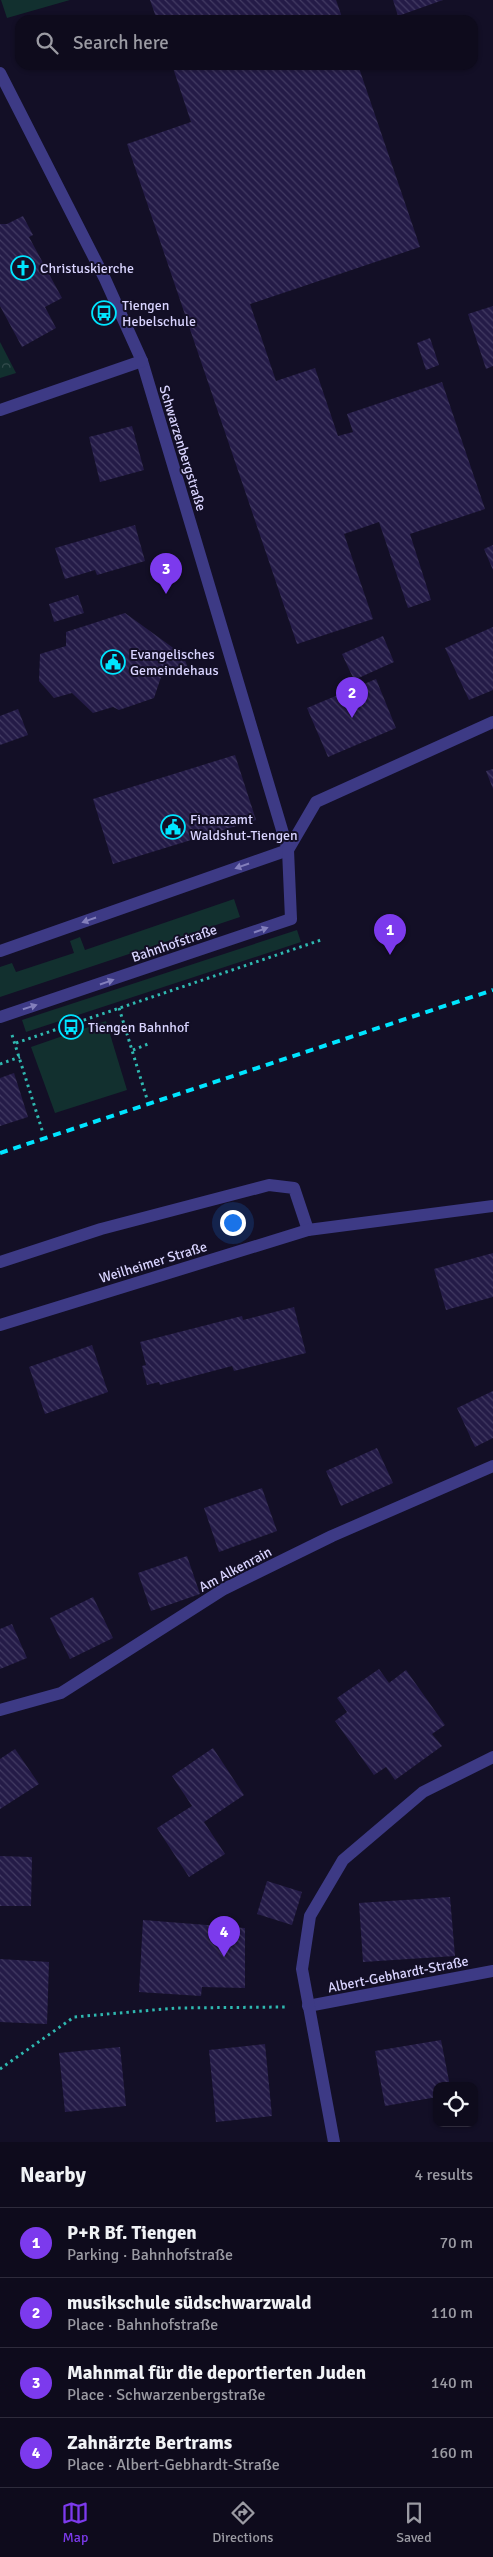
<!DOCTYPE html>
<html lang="en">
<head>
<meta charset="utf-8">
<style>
	body { margin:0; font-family:Signika,sans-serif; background:#1c1929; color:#f1f3f6 }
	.controls { position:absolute; right:15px; bottom:15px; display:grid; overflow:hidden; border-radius:10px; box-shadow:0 1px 4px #0004 }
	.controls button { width:45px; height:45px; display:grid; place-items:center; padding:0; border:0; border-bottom:1px solid #2e2b3b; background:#0e0b1c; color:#f1f3f6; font:25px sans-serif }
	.you { position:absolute; left:232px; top:1222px; width:18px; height:18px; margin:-12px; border:4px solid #fff; border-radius:50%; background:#1a73e8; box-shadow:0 0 0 8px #1a73e833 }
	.badge { display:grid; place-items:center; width:32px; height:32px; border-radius:50%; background:#7c3aed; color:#fff; font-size:16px; font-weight:700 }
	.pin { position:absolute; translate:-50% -41px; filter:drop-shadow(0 1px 2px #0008) }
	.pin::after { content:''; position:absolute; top:26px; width:18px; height:15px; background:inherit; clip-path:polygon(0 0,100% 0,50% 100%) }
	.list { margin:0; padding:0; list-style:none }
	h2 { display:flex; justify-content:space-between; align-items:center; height:65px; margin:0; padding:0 20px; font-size:21px }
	h2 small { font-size:16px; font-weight:400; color:#9b9ba3 }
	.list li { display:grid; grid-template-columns:32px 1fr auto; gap:15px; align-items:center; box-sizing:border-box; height:70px; padding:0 20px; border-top:1px solid #2e2b3b }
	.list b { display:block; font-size:19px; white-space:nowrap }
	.list p { margin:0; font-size:16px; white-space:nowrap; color:#9b9ba3 }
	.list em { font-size:16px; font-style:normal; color:#9b9ba3 }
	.icon { flex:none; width:28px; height:28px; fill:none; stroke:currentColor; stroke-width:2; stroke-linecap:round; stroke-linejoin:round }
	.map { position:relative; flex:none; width:493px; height:2142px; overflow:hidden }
	.search { position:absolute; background:#0e0b1c; box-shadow:0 1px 4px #0004; left:15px; right:15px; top:15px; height:55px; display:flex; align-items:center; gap:12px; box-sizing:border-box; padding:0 18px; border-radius:15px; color:#9b9ba3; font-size:19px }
	.sheet { height:345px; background:#0e0b1c }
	nav { display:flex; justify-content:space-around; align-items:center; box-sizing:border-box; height:70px; border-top:1px solid #2e2b3b; background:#0e0b1c; font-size:14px; color:#9b9ba3 }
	nav a { display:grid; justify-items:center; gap:2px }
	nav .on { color:#7c3aed }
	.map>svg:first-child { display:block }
	.grass { fill:#12302f }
	.forest { fill:url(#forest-crowns) }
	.building { fill:url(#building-back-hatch) }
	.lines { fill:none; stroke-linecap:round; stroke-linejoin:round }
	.path { stroke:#2fb8b0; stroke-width:3; stroke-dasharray:2.5 4; stroke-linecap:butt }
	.minor { stroke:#3d3a85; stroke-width:12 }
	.rail { stroke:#00e5ff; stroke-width:4; stroke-dasharray:8 6; stroke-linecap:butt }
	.oneway { fill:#837fbc }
	.labels { text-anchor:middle; stroke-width:4; stroke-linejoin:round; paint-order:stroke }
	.poi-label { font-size:14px; fill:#d9d4ff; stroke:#130f26; text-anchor:start }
	.street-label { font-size:14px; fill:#d9d4ff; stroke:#130f26 }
</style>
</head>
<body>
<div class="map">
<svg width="493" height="2142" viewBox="0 0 493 2142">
	<defs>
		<pattern id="forest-crowns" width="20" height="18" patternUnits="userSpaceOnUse" patternTransform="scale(1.25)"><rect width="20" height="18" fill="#12302f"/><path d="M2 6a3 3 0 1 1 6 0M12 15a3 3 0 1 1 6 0" fill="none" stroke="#344d4e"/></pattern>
		<pattern id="building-back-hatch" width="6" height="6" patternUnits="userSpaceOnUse" patternTransform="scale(1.25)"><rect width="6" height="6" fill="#241b47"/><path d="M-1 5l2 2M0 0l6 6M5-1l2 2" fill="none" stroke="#433b63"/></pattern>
	</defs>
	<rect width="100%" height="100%" fill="#130f26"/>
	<!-- grass -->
	<g class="grass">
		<polygon points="1,0 70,0 7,18"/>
		<polygon points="234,899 240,917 0,997 0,967 12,963 16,972 74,953 70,941 80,937 85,950"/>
		<polygon points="297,930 301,942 26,1032 22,1020"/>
		<polygon points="106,1021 127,1090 55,1113 31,1047"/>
	</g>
	<!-- forest -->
	<polygon class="forest" points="0,342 16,373 0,378"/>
	<!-- building -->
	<g class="building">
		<polygon points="150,0 336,0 343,20 157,20"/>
		<polygon points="393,0 443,0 398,16"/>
		<polygon points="172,65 358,65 420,247 250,304 276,381 315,368 338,436 353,432 347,414 442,382 485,509 410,534 431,600 408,608 379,522 344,534 373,619 297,644 127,144 191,122"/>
		<polygon points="23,216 33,235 29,237 62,298 45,307 56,328 22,347 0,306 0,224 7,224"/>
		<polygon points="493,306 493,366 486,369 468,314"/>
		<polygon points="430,338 439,365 426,370 417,343"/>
		<polygon points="132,426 144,470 100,482 89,437"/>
		<polygon points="135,525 145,561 97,575 95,570 65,579 55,548"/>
		<polygon points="493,545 493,570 484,549"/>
		<polygon points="78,595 84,613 54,622 49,604"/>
		<polygon points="125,613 183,655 188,668 161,677 154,698 119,710 113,707 93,713 72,693 54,698 39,681 40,654 66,646 66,632"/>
		<polygon points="493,627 493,690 469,700 445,648"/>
		<polygon points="383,636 394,662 354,680 342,654"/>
		<polygon points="376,679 396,728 328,757 307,708"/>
		<polygon points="18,709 28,735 0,745 0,716"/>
		<polygon points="235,755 256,820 113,864 93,799"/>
		<polygon points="493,769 493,789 486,771"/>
		<polygon points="14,1073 28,1117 0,1126 0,1078"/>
		<polygon points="493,1253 493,1297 446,1310 434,1269"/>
		<polygon points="294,1307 306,1353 234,1371 232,1366 160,1385 159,1382 147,1385 142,1366 146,1365 140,1342 242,1316 243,1320"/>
		<polygon points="92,1345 108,1392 45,1414 29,1367"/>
		<polygon points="493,1391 493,1438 475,1447 457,1408"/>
		<polygon points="377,1448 393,1483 341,1506 326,1471"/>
		<polygon points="262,1488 277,1531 219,1552 204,1508"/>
		<polygon points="187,1556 200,1594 151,1611 138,1573"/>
		<polygon points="93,1597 113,1638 70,1659 50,1618"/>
		<polygon points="12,1624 27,1658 0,1669 0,1629"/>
		<polygon points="379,1669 389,1683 406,1670 445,1725 432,1734 442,1746 395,1780 386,1767 374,1775 335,1721 347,1712 337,1698"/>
		<polygon points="213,1748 244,1795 204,1822 225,1854 189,1877 157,1828 192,1806 172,1776"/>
		<polygon points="15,1749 39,1784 0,1809 0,1759"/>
		<polygon points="0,1856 32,1857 31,1906 0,1906"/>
		<polygon points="267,1881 302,1892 292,1925 257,1914"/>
		<polygon points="450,1897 455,1956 363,1962 359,1903"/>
		<polygon points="143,1920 245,1928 245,1988 202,1987 201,1996 139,1992"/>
		<polygon points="0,1959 49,1962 47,2024 0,2022"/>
		<polygon points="441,2040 450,2086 437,2086 437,2097 385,2106 375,2051"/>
		<polygon points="265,2044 272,2116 216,2122 209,2050"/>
		<polygon points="120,2047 126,2106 65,2112 59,2053"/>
	</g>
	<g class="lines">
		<!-- path -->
		<g class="path">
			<polyline points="119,1008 147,1099"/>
			<polyline points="12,1035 43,1133"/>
			<polyline points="16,1043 321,940"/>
			<polyline points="133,1050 148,1044"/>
			<polyline points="0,1064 20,1057"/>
			<polyline points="0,2069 74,2017 176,2008 285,2007"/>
		</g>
		<!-- minor -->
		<g class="minor">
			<polyline points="0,73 105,279 142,361 288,850"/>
			<polyline points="0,410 142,361"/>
			<polyline points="0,951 288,850"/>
			<polyline points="0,1017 291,919 288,850 316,802 493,722"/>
			<polyline points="0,1262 101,1229 269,1185 294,1188 308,1230"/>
			<polyline points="0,1325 308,1230 493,1206"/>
			<polyline points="0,1710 61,1693 224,1589 332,1536 493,1466"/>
			<polyline points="308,2006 493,1971"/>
			<polyline points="334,2142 302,1969 310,1916 343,1860 423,1792 493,1757"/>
		</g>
		<!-- rail -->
		<polyline class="rail" points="0,1153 493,990"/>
	</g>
	<!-- one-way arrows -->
	<defs><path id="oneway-solid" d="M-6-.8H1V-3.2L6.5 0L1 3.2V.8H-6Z" transform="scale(1.25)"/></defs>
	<g class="oneway">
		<use href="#oneway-solid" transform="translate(242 866) rotate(161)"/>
		<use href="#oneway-solid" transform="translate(89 920) rotate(161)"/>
		<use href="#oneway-solid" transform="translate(261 930) rotate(-19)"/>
		<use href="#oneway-solid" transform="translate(107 982) rotate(-19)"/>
		<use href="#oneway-solid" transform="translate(30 1007) rotate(-18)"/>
	</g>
	<!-- icons -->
	<defs>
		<g id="church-ring" transform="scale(1.25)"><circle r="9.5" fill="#130f26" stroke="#00e5ff" stroke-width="1.5"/><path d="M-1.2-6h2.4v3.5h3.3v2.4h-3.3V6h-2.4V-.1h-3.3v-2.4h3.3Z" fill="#00e5ff"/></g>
		<g id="bus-ring" transform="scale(1.25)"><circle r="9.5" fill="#130f26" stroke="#00e5ff" stroke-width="1.5"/><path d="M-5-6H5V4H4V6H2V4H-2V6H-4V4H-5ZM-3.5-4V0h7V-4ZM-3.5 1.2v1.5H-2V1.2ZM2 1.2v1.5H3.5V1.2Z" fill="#00e5ff"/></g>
		<g id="civic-ring" transform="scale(1.25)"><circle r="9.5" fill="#130f26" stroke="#00e5ff" stroke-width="1.5"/><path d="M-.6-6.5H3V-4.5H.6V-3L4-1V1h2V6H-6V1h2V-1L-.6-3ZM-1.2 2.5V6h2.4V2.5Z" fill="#00e5ff"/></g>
	</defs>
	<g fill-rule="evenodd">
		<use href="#church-ring" x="23" y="268"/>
		<use href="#bus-ring" x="104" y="313"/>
		<use href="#civic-ring" x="113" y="662"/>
		<use href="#civic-ring" x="173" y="827"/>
		<use href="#bus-ring" x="71" y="1027"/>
	</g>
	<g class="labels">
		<!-- poi labels -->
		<g class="poi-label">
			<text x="40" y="273">Christuskierche</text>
			<text x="122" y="310">Tiengen<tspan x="122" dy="16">Hebelschule</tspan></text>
			<text x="130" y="659">Evangelisches<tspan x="130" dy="16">Gemeindehaus</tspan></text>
			<text x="190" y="824">Finanzamt<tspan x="190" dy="16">Waldshut-Tiengen</tspan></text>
			<text x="88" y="1032">Tiengen Bahnhof</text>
		</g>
		<!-- street labels -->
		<g class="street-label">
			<text transform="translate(183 448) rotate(73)" y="5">Schwarzenbergstraße</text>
			<text transform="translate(174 943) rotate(-19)" y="5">Bahnhofstraße</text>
			<text transform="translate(153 1262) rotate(-17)" y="5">Weilheimer Straße</text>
			<text transform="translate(235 1569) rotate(-28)" y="5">Am Alkenrain</text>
			<text transform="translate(398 1974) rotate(-11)" y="5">Albert-Gebhardt-Straße</text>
		</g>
	</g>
</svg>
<div class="controls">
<button><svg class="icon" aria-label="locate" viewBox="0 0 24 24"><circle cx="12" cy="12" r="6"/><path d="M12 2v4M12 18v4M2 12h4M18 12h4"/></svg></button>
</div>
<div class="you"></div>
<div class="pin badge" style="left:390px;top:955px">1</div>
<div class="pin badge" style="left:352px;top:718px">2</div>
<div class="pin badge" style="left:166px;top:594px">3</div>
<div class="pin badge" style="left:224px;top:1957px">4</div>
<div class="search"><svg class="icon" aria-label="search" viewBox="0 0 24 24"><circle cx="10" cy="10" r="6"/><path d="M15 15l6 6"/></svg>Search here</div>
</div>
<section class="sheet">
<h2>Nearby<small>4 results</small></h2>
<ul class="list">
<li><span class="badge">1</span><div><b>P+R Bf. Tiengen</b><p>Parking · Bahnhofstraße</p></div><em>70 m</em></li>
<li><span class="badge">2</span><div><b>musikschule südschwarzwald</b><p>Place · Bahnhofstraße</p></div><em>110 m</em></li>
<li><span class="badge">3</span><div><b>Mahnmal für die deportierten Juden</b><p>Place · Schwarzenbergstraße</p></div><em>140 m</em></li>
<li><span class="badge">4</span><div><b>Zahnärzte Bertrams</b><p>Place · Albert-Gebhardt-Straße</p></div><em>160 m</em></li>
</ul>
</section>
<nav>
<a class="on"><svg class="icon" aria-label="map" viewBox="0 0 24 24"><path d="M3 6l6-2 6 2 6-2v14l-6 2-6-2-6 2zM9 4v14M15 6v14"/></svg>Map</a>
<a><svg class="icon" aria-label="directions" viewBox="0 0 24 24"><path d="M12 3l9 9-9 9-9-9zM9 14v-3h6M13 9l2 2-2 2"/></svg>Directions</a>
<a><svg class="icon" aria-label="saved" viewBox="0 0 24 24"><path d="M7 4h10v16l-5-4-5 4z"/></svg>Saved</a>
</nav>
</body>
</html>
